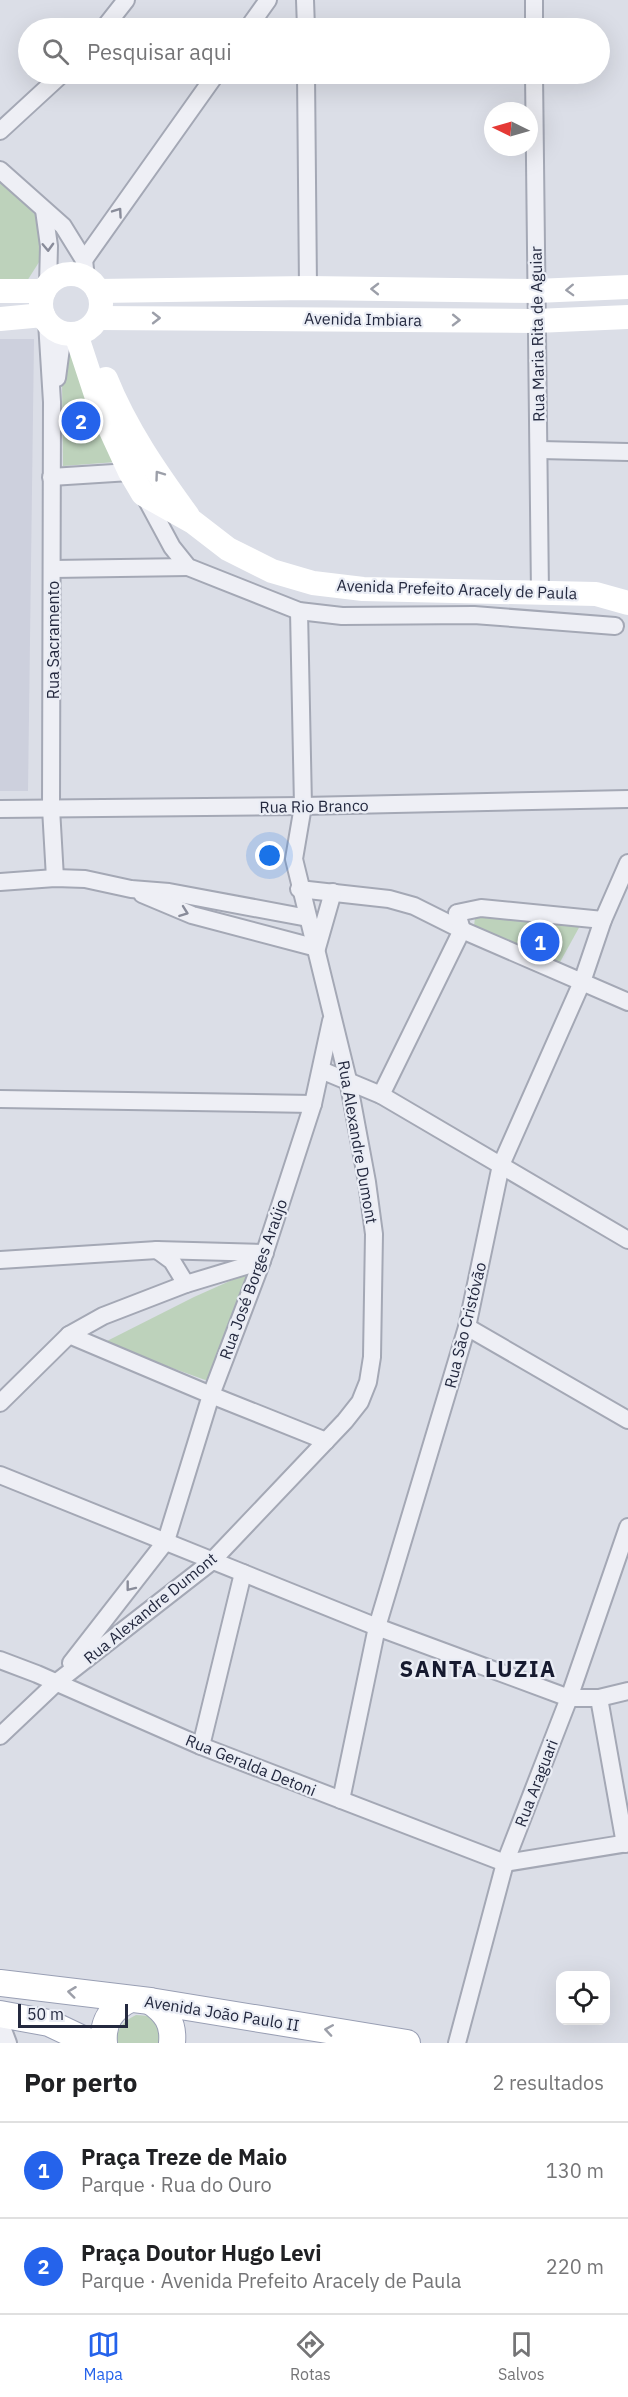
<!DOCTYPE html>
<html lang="pt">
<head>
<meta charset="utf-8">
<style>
	body { margin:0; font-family:"IBM Plex Sans",sans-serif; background:#f2f2f2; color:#202124 }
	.controls { position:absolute; right:18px; bottom:18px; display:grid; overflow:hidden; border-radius:12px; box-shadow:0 6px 24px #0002 }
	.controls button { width:54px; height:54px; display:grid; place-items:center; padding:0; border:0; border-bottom:2px solid #e0e0e0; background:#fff; color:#202124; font:30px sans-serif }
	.compass { position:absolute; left:484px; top:102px; width:54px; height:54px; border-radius:50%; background:#fff; box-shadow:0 6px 24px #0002; rotate:275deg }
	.scale { position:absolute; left:18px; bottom:15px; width:110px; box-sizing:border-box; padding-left:6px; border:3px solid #24293f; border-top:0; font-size:16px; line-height:21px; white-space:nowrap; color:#24293f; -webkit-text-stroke:4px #eaedf5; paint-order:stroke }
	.you { position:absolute; left:270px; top:856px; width:21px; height:21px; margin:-15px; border:4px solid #fff; border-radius:50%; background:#1a73e8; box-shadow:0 0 0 9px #1a73e833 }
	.badge { display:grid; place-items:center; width:39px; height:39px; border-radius:50%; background:#2563eb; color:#fff; font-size:20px; font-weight:700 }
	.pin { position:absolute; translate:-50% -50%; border:3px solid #fff; box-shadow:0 2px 6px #0006 }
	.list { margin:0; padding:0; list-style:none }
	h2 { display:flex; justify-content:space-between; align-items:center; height:78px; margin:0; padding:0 24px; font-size:26px }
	h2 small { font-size:20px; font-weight:400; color:#757577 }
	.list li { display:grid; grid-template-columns:39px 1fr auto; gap:18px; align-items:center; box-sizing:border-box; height:96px; padding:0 24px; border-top:2px solid #e0e0e0 }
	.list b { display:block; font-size:22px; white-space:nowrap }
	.list p { margin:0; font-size:20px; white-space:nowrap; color:#757577 }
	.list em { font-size:20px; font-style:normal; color:#757577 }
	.icon { flex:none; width:33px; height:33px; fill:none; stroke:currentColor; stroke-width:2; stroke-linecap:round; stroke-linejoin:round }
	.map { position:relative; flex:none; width:628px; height:2043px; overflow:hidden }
	.search { position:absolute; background:#fff; box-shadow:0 6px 24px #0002; left:18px; right:18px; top:18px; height:66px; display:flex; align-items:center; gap:15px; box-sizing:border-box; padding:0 21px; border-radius:33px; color:#757577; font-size:22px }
	.sheet { height:270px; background:#fff }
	nav { display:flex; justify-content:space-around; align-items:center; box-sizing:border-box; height:84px; border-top:2px solid #e0e0e0; background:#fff; font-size:16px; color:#757577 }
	nav a { display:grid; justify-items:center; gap:3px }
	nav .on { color:#2563eb }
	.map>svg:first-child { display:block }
	.built { fill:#cdd0dd }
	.green { fill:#bdd2bb }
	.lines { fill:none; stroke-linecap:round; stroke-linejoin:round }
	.minor-casing { stroke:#a4a8b5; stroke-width:20 }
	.primary-casing { stroke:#999fb4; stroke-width:28 }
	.minor { stroke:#eeeff5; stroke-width:16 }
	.secondary { stroke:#fff; stroke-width:24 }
	.primary { stroke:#fff; stroke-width:26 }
	.oneway { stroke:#898c9a }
	.oneway2 { stroke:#9c9fa9 }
	.labels { text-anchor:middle; stroke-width:4.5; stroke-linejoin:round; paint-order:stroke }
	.street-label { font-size:16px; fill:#24293f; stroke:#eaedf5 }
	.district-label { font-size:22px; font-weight:bold; letter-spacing:1.5px; fill:#161a2f; stroke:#eaedf5 }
</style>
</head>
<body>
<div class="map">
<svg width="628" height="2043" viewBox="0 0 628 2043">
	<rect width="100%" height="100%" fill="#dbdee7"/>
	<!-- built -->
	<polygon class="built" points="0,339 34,339 28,791 0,791"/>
	<!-- green -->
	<g class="green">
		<polygon points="0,178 42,222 41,259 27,281 0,282"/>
		<polygon points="70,351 116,462 63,466 62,379"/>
		<polygon points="475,918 485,918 581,924 559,964 474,926"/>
		<polygon points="250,1272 208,1381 103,1343 194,1297"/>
		<path d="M 136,2015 L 150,2016 L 158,2020 L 166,2043 L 115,2043 C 118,2028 122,2022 136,2015 Z"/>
	</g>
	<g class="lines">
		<!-- minor casing -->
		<g class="minor-casing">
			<g id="minor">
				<polyline points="305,0 306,28"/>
				<polyline points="534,0 534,28"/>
				<polyline points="104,28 126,0"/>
				<polyline points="248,28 268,0"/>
				<polyline points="306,74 308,288"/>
				<polyline points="534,74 540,594"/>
				<polyline points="0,131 62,74"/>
				<polyline points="0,170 63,226 84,260 86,278"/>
				<polyline points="44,210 49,246 48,285"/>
				<polyline points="84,260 216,74"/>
				<polyline points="47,322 52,402 51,808 55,878"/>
				<polyline points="57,378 63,333"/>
				<polyline points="540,450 628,452"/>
				<polyline points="51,477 130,472"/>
				<polyline points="144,495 172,547 188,567 299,611 342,616 474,615 615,626"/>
				<polyline points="53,569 188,567"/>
				<polyline points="0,809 303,806 628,799"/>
				<polyline points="0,882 55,878 85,879 131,889 169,892 308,918"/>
				<polyline points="299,889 389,899 414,906 462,930 628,1002"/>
				<polyline points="142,894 192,915 317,948 333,892"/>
				<polyline points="321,1070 381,1095 628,1240"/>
				<polyline points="381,1095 462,930 457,913 481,908 603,920"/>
				<polyline points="0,1099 313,1104"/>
				<polyline points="157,1250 172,1261 186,1284"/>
				<polyline points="0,1260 157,1250 265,1253"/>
				<polyline points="467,1327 628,1420"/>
				<polyline points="69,1335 211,1395 326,1441"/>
				<polyline points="0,1403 69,1335 103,1316 186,1284 262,1261"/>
				<polyline points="0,1475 377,1627 569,1698 599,1698 628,1691"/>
				<polyline points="0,1660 37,1674 201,1746 505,1863 628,1843"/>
				<polyline points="71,1663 166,1541 211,1395 262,1261 313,1104 331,1021"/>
				<polyline points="599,1698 625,1844"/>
				<polyline points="0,1736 57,1682 211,1562 345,1421 360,1402 368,1382 372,1357 374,1234 367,1182 348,1080 294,859 303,806 299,611"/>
				<polyline points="201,1746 243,1573"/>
				<polyline points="341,1800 377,1627 467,1327 501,1165 582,982 603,920 628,863"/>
				<polyline points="0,2022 8,2043"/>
				<polyline points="457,2043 505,1863 569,1698 628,1527"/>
			</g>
		</g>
		<!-- primary casing -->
		<g class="primary-casing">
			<g id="primary">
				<polyline points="0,1983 150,2001 407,2043"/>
				<path d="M 150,2001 C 166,2012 174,2023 172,2043"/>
				<polyline points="0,2014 49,2023 91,2043"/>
				<path d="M 104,2043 C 102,2022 112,2008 130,1999"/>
			</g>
		</g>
		<!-- minor -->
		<use href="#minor" class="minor"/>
		<!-- secondary -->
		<g class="secondary">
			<circle cx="71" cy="304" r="30"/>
			<polyline points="0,291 44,291"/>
			<polyline points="98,291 308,288 536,291 628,287"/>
			<polyline points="98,318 536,321 628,317"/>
			<polyline points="0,319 43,315"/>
			<polyline points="76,334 100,407 130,472 143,494 193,522 228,549 272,571 313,583 363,589 596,594 628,603"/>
			<path d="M 106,379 C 126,429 156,472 188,516"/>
		</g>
		<!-- primary -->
		<use href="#primary" class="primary"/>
	</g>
	<!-- one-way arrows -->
	<defs><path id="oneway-chevron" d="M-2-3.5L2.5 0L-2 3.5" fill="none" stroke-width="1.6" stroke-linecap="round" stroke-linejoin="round" transform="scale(1.5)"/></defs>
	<g class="oneway">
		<use href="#oneway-chevron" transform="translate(118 212) rotate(-55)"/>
		<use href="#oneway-chevron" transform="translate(48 247) rotate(88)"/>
		<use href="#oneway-chevron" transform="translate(184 912) rotate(20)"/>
		<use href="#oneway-chevron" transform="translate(130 1587) rotate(128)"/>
	</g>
	<g class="oneway2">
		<use href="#oneway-chevron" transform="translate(375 289) rotate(-179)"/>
		<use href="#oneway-chevron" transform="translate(570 290) rotate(178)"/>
		<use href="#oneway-chevron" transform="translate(156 318)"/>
		<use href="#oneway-chevron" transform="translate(456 320) rotate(1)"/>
		<use href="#oneway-chevron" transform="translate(159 475) rotate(-126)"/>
		<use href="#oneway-chevron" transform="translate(72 1992) rotate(-173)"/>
		<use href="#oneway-chevron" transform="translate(329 2030) rotate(-171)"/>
	</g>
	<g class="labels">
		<!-- street labels -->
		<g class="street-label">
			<text transform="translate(363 319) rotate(1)" y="6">Avenida Imbiara</text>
			<text transform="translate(537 334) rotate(-91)" y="6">Rua Maria Rita de Aguiar</text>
			<text transform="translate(457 589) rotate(2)" y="6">Avenida Prefeito Aracely de Paula</text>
			<text transform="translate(53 640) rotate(-90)" y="6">Rua Sacramento</text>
			<text transform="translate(314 806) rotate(-1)" y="6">Rua Rio Branco</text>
			<text transform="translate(358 1142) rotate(80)" y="6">Rua Alexandre Dumont</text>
			<text transform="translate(253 1279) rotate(-70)" y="6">Rua José Borges Araújo</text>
			<text transform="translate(465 1325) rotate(-76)" y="6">Rua São Cristóvão</text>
			<text transform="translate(150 1608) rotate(-39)" y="6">Rua Alexandre Dumont</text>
			<text transform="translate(251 1765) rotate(22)" y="6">Rua Geralda Detoni</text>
			<text transform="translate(536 1783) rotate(-69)" y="6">Rua Araguari</text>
			<text transform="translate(222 2013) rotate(9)" y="6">Avenida João Paulo II</text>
		</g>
		<!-- district labels -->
		<g class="district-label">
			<text x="478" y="1677">SANTA LUZIA</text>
		</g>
	</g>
</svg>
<div class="controls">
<button><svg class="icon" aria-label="locate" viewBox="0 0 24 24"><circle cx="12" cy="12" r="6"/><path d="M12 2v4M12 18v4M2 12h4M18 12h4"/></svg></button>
</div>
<svg class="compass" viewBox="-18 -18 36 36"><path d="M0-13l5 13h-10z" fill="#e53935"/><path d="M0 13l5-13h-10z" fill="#757577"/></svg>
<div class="scale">50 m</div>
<div class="you"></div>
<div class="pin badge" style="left:540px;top:942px">1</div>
<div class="pin badge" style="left:81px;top:421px">2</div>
<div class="search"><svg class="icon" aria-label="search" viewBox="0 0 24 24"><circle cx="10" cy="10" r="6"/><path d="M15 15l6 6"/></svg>Pesquisar aqui</div>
</div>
<section class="sheet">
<h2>Por perto<small>2 resultados</small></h2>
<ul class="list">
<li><span class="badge">1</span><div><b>Praça Treze de Maio</b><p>Parque · Rua do Ouro</p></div><em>130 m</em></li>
<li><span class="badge">2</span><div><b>Praça Doutor Hugo Levi</b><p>Parque · Avenida Prefeito Aracely de Paula</p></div><em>220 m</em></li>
</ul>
</section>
<nav>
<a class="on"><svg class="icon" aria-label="map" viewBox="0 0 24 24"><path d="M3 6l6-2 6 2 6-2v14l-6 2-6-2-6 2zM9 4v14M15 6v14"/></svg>Mapa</a>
<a><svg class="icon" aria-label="directions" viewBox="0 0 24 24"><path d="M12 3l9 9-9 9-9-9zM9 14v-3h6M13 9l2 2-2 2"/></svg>Rotas</a>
<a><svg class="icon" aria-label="saved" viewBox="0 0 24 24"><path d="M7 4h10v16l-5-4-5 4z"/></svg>Salvos</a>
</nav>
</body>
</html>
